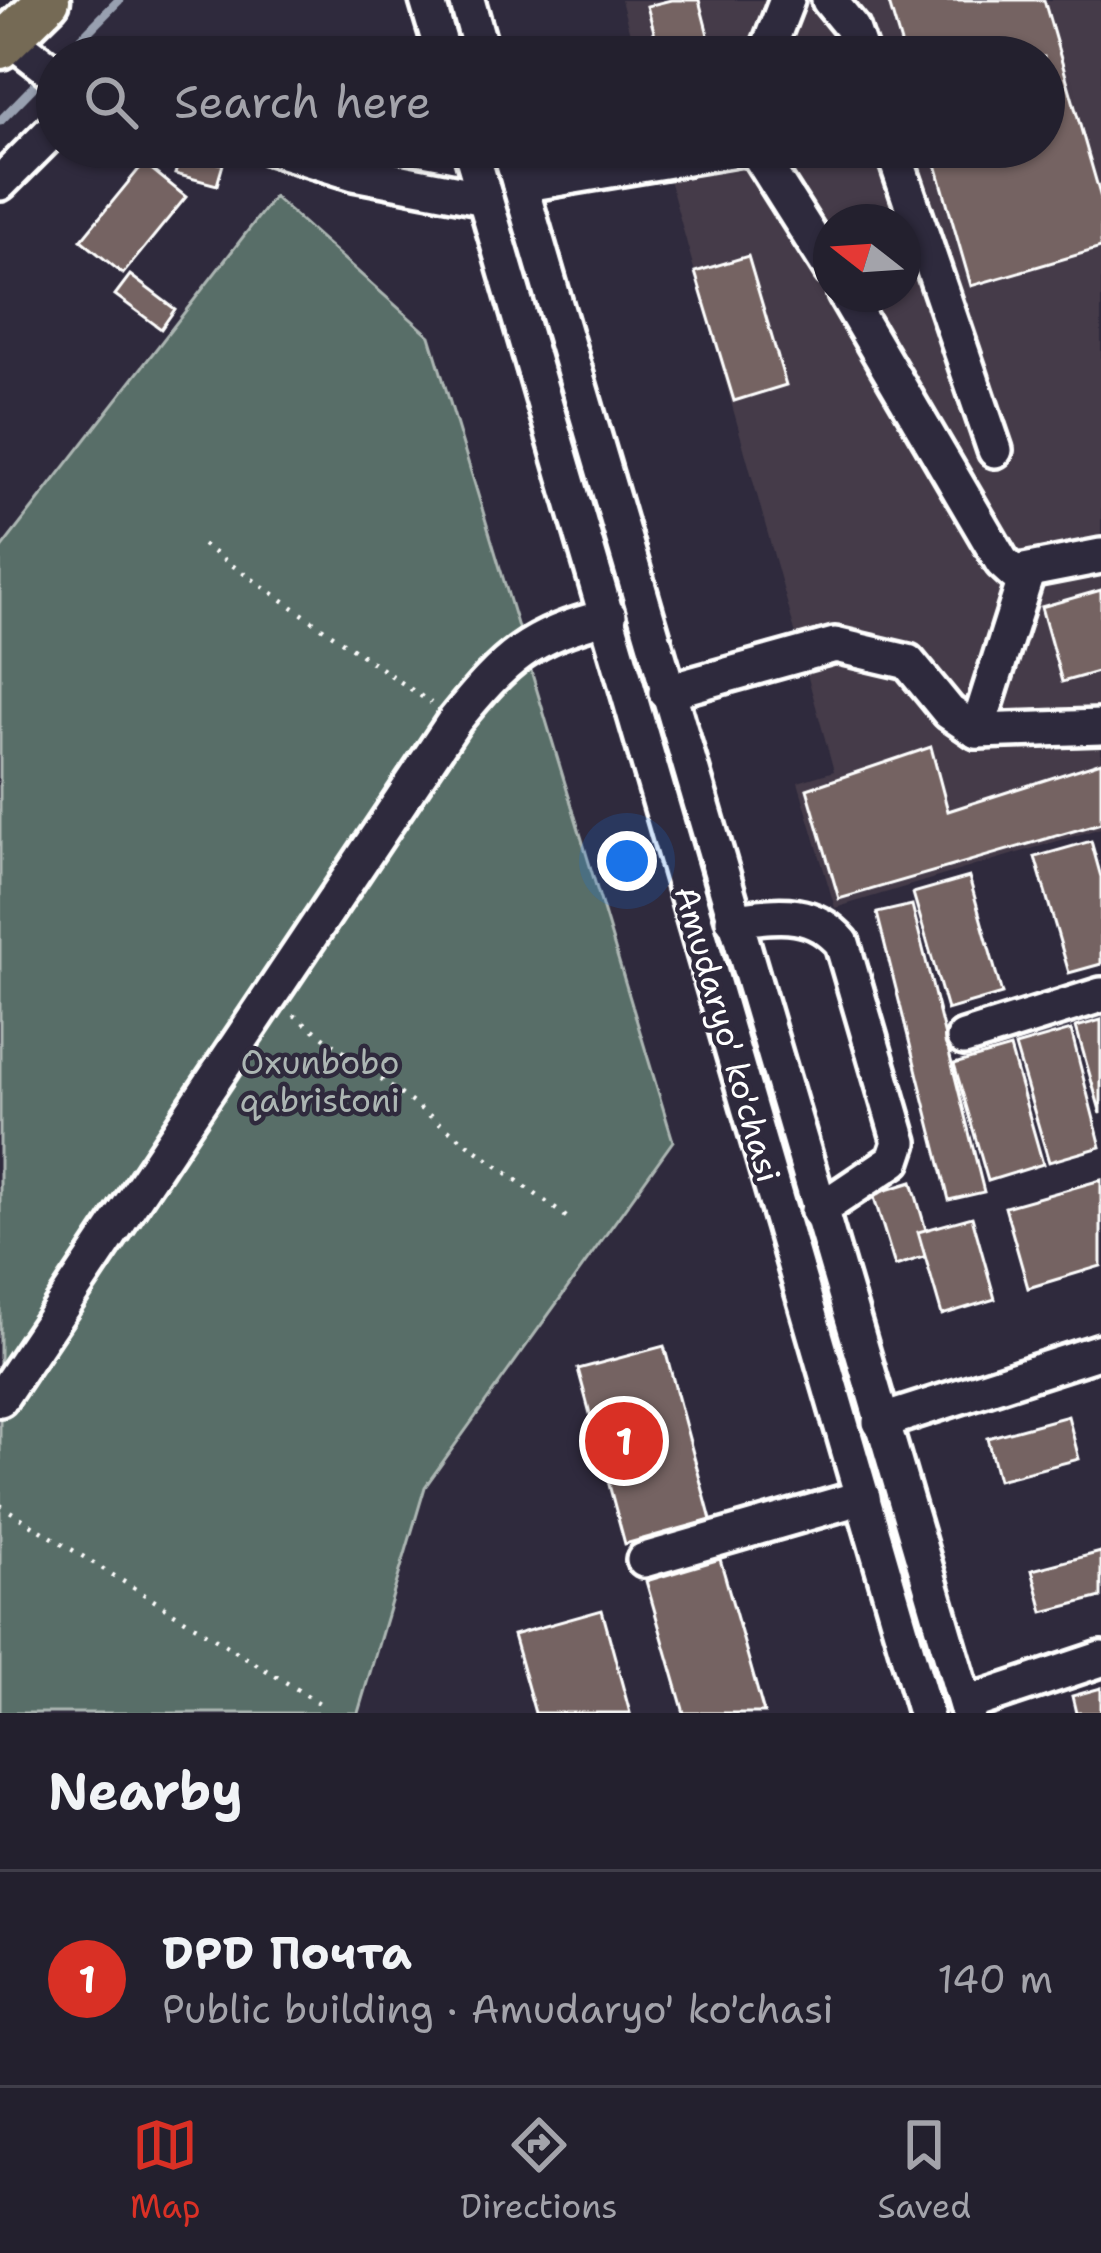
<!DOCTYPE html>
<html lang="en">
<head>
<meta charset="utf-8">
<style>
	body { margin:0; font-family:"Shantell Sans",sans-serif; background:#2b2836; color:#f1f3f6 }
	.compass { position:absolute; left:813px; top:204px; width:108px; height:108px; border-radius:50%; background:#23202e; box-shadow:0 3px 9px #0004; rotate:287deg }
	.you { position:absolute; left:627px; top:861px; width:42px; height:42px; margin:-30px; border:9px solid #fff; border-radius:50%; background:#1a73e8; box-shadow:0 0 0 18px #1a73e833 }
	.badge { display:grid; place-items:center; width:78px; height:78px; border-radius:50%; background:#d93025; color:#fff; font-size:39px; font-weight:700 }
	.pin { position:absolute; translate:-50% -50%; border:6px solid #fff; box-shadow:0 3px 12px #0006 }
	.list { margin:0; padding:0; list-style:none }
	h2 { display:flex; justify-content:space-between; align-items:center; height:156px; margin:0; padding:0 48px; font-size:51px }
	h2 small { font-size:39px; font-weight:400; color:#a3a3aa }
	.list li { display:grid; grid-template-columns:78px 1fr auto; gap:36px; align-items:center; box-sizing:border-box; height:216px; padding:0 48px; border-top:3px solid #403e4a }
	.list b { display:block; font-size:45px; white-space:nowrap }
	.list p { margin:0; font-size:39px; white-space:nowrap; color:#a3a3aa }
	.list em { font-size:39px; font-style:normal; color:#a3a3aa }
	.icon { flex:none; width:66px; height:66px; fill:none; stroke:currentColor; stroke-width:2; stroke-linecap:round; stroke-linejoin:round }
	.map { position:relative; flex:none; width:1101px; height:1713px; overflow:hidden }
	.search { position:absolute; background:#23202e; box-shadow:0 3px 9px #0004; left:36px; right:36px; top:36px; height:132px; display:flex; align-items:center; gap:30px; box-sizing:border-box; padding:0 42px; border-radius:66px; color:#a3a3aa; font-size:45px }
	.sheet { height:372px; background:#23202e }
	nav { display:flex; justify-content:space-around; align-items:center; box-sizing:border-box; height:168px; border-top:3px solid #403e4a; background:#23202e; font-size:33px; color:#a3a3aa }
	nav a { display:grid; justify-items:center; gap:6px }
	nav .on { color:#d93025 }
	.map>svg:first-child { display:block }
	.built { fill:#443b48; fill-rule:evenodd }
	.green { fill:#596e67; stroke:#acb6b3; stroke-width:3 }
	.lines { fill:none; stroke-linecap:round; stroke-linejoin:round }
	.stream { stroke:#98a0b0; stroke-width:9 }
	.building { fill:#756462; stroke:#fff; stroke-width:3 }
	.minor-casing { stroke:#fff; stroke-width:42 }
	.major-casing { stroke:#fff; stroke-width:51 }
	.path { stroke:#fff; stroke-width:4.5; stroke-dasharray:3 9; stroke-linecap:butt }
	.minor { stroke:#2f2a3d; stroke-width:33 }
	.major { stroke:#756a55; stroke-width:42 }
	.labels { text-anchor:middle; stroke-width:9; stroke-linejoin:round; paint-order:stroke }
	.street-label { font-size:33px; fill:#fff; stroke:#2f2a3d }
	.park-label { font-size:33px; fill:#acb6b3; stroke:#2f2a3d }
</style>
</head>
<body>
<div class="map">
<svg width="1101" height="1713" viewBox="0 0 1101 1713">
	<rect width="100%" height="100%" fill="#2f2a3d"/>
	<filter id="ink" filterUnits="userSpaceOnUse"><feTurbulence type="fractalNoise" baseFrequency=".00833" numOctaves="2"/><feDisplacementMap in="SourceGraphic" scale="24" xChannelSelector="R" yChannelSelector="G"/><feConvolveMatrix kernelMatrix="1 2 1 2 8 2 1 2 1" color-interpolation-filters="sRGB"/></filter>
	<g filter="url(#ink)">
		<!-- built -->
		<path class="built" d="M 621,0 L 1101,0 L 1101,828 L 835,908 L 798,782 L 834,771 L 660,147 L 1044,147 L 1044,57 L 636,57 ZM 831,222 L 903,222 L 903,294 L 831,294 Z"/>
		<!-- green -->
		<polygon class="green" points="274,197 430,336 673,1141 425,1487 358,1713 0,1713 0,550"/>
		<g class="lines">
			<!-- stream -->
			<g class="stream">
				<polyline points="63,57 119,0"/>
				<polyline points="0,121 47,73"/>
			</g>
		</g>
		<!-- building -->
		<g class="building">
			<polygon points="671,0 699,0 713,54 661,57 647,6"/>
			<polygon points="888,0 1044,0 1101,198 1101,248 971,286 931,147 1044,147 1044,57 905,57"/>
			<polygon points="181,154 223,164 217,185 175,174"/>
			<polygon points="144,163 186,197 123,274 81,240"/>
			<polygon points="748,256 786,385 734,401 695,272"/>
			<polygon points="130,275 175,309 161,329 115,295"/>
			<polygon points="1101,590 1101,671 1062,682 1041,607"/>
			<polygon points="931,747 948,811 1101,762 1101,823 839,899 807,789"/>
			<polygon points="1091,841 1101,877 1101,964 1069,973 1035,857"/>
			<polygon points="969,877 1002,994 947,1010 913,893"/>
			<polygon points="912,905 984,1192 949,1200 877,913"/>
			<polygon points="1101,1020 1101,1114 1076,1027"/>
			<polygon points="1071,1030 1101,1147 1049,1162 1015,1046"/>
			<polygon points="1010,1048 1043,1164 988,1181 954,1064"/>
			<polygon points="1101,1180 1101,1266 1028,1288 1005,1207"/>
			<polygon points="912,1182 933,1254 895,1266 873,1194"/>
			<polygon points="972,1217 995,1299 942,1315 918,1232"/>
			<polygon points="664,1346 711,1520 625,1544 578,1369"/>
			<polygon points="1068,1416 1079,1459 998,1480 987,1438"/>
			<polygon points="1101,1552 1101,1597 1043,1612 1032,1570"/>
			<polygon points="720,1559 764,1713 684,1713 646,1581"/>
			<polygon points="602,1610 630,1713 535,1713 513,1635"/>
			<polygon points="1101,1688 1101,1713 1076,1713 1072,1696"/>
		</g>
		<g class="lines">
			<!-- minor casing -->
			<g class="minor-casing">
				<g id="minor">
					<polyline points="427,0 444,57"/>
					<polyline points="467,0 483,57"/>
					<polyline points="829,0 852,28 862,57"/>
					<polyline points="9,38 57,75"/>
					<polyline points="765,57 787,0"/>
					<polyline points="270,147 354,173 485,198"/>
					<polyline points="470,147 925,1713"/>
					<polyline points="509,147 968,1713"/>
					<polyline points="892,147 995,450"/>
					<polyline points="0,183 57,126"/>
					<polyline points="520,185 742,148 757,152 831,269"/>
					<polyline points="845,294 1002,562 1014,573 1101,556"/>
					<polyline points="666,692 835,645 908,662 949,712 977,731 1101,727"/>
					<polyline points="977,731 1027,573"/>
					<path d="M 733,920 C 775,915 811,907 842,943 L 900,1142 L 894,1160 L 818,1211"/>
					<polyline points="964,1038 1101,995"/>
					<path d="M 0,1399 L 455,720 C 506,658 528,636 609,616"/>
					<polyline points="880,1422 1101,1351"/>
					<polyline points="644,1560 863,1497"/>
					<polyline points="966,1704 1101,1659"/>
				</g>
			</g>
			<!-- major casing -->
			<g class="major-casing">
				<polyline id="major" points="0,47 48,0"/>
			</g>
			<!-- path -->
			<g class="path">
				<polyline points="203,545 431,703"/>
				<polyline points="294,1015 573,1222"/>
				<polyline points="0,1505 324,1706"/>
			</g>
			<!-- minor -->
			<use href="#minor" class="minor"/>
			<!-- major -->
			<use href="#major" class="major"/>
		</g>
	</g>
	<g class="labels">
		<!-- street labels -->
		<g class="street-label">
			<text transform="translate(728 1034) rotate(74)" y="12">Amudaryo' ko'chasi</text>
		</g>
		<!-- park labels -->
		<g class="park-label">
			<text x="320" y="1074">Oxunbobo<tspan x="320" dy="38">qabristoni</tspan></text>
		</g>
	</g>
</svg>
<svg class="compass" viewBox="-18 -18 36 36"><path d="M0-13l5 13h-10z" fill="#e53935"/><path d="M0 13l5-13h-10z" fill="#a3a3aa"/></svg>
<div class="you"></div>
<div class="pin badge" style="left:624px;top:1441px">1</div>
<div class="search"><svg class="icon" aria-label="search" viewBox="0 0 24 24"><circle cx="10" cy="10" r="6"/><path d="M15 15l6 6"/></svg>Search here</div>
</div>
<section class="sheet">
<h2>Nearby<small></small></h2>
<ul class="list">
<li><span class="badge">1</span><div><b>DPD Почта</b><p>Public building · Amudaryo' ko'chasi</p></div><em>140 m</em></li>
</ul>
</section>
<nav>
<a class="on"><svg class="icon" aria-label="map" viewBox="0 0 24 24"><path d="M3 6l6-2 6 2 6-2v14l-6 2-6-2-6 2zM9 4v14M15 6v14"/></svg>Map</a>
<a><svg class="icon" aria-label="directions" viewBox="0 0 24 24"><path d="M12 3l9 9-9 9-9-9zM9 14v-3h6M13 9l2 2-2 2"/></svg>Directions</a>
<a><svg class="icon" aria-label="saved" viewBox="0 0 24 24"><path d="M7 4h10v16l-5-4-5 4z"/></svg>Saved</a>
</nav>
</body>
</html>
